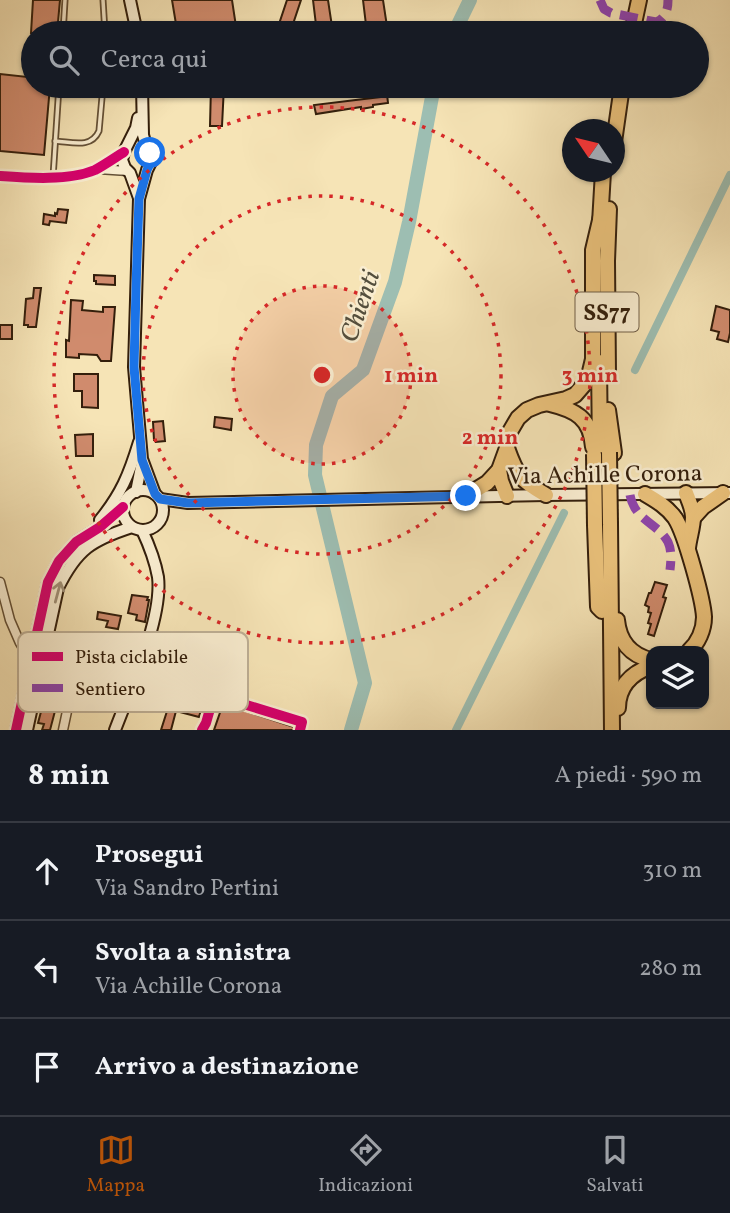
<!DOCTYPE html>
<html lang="it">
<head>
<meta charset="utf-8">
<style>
	body { margin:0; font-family:Vollkorn,serif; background:#20242c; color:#f1f3f6 }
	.controls { position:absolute; right:21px; bottom:21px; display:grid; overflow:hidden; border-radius:14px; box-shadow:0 2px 5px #0004 }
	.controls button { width:63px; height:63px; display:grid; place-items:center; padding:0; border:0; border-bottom:2px solid #363941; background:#171b24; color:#f1f3f6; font:35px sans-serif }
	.compass { position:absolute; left:562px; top:119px; width:63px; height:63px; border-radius:50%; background:#171b24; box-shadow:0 2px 5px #0004; rotate:305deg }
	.stop { position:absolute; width:21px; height:21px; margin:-16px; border:5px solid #1a73e8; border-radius:50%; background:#fff }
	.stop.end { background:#1a73e8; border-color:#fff; box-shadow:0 2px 7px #0008 }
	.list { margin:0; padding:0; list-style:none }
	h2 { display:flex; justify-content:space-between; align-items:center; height:91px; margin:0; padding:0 28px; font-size:30px }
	h2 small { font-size:23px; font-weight:400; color:#9ea1a6 }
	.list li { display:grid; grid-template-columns:46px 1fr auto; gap:21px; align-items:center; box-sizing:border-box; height:98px; padding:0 28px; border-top:2px solid #363941 }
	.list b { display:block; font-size:26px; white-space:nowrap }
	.list p { margin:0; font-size:23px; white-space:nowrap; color:#9ea1a6 }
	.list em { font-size:23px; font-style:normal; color:#9ea1a6 }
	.icon { flex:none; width:38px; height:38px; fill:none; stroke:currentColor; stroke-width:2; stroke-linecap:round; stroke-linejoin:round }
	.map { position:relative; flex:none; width:730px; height:730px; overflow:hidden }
	.search { position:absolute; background:#171b24; box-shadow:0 2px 5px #0004; left:21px; right:21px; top:21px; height:77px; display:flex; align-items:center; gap:18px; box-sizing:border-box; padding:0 24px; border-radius:38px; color:#9ea1a6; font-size:26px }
	.sheet { height:385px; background:#171b24 }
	nav { display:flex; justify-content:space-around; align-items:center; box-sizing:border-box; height:98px; border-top:2px solid #363941; background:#171b24; font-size:19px; color:#9ea1a6 }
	nav a { display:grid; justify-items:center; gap:4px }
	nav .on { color:#b45309 }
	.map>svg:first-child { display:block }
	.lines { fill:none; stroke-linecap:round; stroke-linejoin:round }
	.canal { stroke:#9dbeb2; stroke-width:8 }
	.river { stroke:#9dbeb2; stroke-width:14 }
	.building { fill:#d08b6d; stroke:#331e0b; stroke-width:2 }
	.lane-casing { stroke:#645036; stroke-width:7 }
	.street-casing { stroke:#645036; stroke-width:11 }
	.secondary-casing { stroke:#331e0b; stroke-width:14 }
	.highway-casing { stroke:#331e0b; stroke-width:18 }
	.lane { stroke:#f9edd0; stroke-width:3.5 }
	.street { stroke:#f9edd0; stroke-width:8 }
	.secondary { stroke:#f9edd0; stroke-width:10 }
	.highway { stroke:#ebc27b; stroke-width:14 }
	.highway-bridge-casing { stroke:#331e0b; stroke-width:18; stroke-linecap:butt }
	.highway-bridge { stroke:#ebc27b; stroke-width:14 }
	.quiet { stroke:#8e44ad; stroke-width:9; stroke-dasharray:18 9; stroke-linecap:butt }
	.cycleway-casing { stroke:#f9edd0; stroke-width:15 }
	.cycleway { stroke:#d6006c; stroke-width:10 }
	.oneway { stroke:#a09077 }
	.route { stroke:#1a73e8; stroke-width:9 }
	.ring { fill:none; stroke:#d62828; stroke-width:3.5; stroke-dasharray:3.5 7 }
	.labels { text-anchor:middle; stroke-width:5; stroke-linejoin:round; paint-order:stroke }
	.shield { fill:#f9edd0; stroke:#6e5c46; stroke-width:2 }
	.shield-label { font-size:23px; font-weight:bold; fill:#331e0b }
	.street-label { font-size:24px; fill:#331e0b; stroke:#f9edd0 }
	.water-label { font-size:26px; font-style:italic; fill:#534e3d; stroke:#f9edd0 }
	.key { fill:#f9edd0; stroke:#beaf95; stroke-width:2 }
	.key-label { font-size:19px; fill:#331e0b }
	.centre { fill:#d62828; stroke:#f9edd0; stroke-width:3.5 }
	.ring-label { font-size:21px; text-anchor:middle; font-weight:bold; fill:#d62828; stroke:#f9edd0; stroke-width:5; stroke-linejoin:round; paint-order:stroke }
</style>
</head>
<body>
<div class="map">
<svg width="730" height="730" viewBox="0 0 730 730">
	<rect width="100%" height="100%" fill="#f6e4b6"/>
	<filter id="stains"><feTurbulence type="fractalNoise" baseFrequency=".00286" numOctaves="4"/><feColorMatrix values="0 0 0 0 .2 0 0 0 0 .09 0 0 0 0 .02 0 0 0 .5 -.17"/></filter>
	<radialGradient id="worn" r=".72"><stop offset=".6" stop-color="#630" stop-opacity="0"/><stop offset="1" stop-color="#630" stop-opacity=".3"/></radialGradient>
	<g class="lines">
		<!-- canal -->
		<g class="canal">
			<polyline points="635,370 730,175"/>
			<polyline points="456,730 564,513"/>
		</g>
		<!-- river -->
		<g class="river">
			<polyline points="454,33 470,0"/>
			<polyline points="351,730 365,683 315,475 316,445 332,396 363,370 395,282 409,222 434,86"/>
		</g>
	</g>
	<!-- building -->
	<g class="building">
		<polygon points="33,0 60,0 57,33 31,33"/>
		<polygon points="172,0 232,0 237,33 175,33 174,24 176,24"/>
		<polygon points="287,0 301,0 290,33 276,33"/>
		<polygon points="313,0 328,0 333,33 317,33"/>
		<polygon points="363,0 383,0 388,33 367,33"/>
		<polygon points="29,61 33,61 33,86 50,86 44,155 0,151 0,74 27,77"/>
		<polygon points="211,86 224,86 222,126 210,126"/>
		<polygon points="379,86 386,86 388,103 373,105 373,107 361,109 361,107 316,114 314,105 380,97"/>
		<polygon points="58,209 68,210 66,223 50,221 49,225 43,224 44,214 55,216 55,213 57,214"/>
		<polygon points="94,275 115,276 115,285 96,284 96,281 94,281"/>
		<polygon points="34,288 41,288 36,327 28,327 28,325 24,325 26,299 33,298"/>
		<polygon points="71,300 83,301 82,310 103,312 103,307 115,307 111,361 101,361 97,355 79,354 79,358 66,357 66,340 69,341"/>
		<polygon points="716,306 730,310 730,333 728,342 717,339 719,332 711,330"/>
		<rect x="0" y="325" width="12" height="14"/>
		<polygon points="74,374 98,374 98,408 82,407 82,391 74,391"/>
		<polygon points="215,417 232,419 231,430 214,427"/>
		<polygon points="163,421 165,441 156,442 156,440 154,440 153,422"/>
		<polygon points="93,434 93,456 76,456 75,435"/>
		<polygon points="655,582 667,585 663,597 666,598 654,636 648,634 651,624 648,623 651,613 648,612 649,607 645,605 649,593 651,593"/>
		<polygon points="132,595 148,597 147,600 149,600 145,622 136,620 137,615 128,613"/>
		<polygon points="98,612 121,616 118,629 106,627 108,621 97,619"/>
		<polygon points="186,679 208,685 199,717 176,711 171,730 161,730 168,708 176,711"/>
		<polygon points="223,704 294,727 294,730 214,730"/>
		<polygon points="42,708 55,711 50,730 42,730 44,724 38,723"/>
	</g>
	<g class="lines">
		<!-- lane casing -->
		<g class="lane-casing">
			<g id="lane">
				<polyline points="103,0 105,33"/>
				<polyline points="63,33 65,0"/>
				<path d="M 55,141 C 72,142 91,149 99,131 L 103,86"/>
				<polyline points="53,177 59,86"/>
			</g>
		</g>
		<!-- street casing -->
		<g class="street-casing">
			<g id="street">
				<polyline points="98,169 128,171"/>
				<path d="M 0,176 C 28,178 69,181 95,170 C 103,166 116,157 124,152"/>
				<polyline points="0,582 10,620 20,643 32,663"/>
				<polyline points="63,730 73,683"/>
				<polyline points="202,730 206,723 214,695 302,722 300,730"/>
			</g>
		</g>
		<!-- secondary casing -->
		<g class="secondary-casing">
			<g id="secondary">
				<polyline points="130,0 137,33"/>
				<polyline points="142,86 143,135 147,149 151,157 151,162 147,170 139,199 134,367 142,459 155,494"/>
				<polyline points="138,118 136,128 124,152 122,160 125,168 130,173 139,198"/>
				<circle cx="143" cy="510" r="20"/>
				<polyline points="136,492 142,462"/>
				<polyline points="160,499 188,503 546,495 730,493"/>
				<path d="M 100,520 C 121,494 129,475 139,442"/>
				<polyline points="16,730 48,582 59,561 76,542 100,527 123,507"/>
				<path d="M 27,730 L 58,588 C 77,549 92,540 132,527"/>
				<path d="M 115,730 C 130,690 163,618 158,577 C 155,560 149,545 142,530"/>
			</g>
		</g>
		<!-- highway casing -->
		<g class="highway-casing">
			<g id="highway">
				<polyline points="632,33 639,0"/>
				<polyline points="614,142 622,86"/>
				<polyline points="600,223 603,172"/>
				<polyline points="599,362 600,454"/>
				<polyline points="608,374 607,261 609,209"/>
				<path d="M 550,404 C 575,410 591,418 593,447"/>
				<polyline points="608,410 614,453"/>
				<path d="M 507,448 C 517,476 520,480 546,495"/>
				<polyline points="499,470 501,481 507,496"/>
				<path d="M 686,493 C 689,501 693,509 693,517 C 693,527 689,538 688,548"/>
				<path d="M 645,494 C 657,501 667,507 675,518 C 685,533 703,599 704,617 C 704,630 698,643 689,651"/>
				<polyline points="466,496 487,483 499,470 507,448 508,435 518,418 527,410 539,405 566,399 575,395 588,380 593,359 593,250 601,216"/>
				<polyline points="693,518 703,507 723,493"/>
				<polyline points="610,524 612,730"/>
				<polyline points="595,525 598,607 602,611"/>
				<path d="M 617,620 C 619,641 630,655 651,660"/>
				<path d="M 618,708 C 618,686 632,673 651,666"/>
			</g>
		</g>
		<!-- lane -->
		<use href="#lane" class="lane"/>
		<!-- street -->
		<use href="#street" class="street"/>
		<!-- secondary -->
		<use href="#secondary" class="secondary"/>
		<!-- highway -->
		<use href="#highway" class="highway"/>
		<!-- highway-bridge casing -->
		<g class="highway-bridge-casing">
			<g id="highway-bridge">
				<polyline points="609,452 610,524"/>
				<polyline points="594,454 595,525"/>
			</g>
		</g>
		<!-- highway-bridge -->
		<use href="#highway-bridge" class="highway-bridge"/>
		<!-- quiet -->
		<g class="quiet">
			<path d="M 600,0 L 604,9 L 611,13 L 656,22 C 666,18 668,9 668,0"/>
			<path d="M 630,495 C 635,521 658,523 668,542 C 672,551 671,561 670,570"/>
		</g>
		<!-- cycleway casing -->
		<g class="cycleway-casing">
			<g id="cycleway">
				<path d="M 0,176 C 28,178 69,181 95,170 C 103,166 116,157 124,152"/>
				<polyline points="16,730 48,582 59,561 76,542 100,527 123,507"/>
				<polyline points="202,730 206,723 214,695 302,722 300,730"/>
			</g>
		</g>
		<!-- cycleway -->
		<use href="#cycleway" class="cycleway"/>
	</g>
	<!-- one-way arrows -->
	<defs><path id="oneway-shaft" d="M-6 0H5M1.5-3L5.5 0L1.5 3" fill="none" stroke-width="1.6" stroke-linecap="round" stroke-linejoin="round" transform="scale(1.75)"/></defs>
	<use class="oneway" href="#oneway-shaft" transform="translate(58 592) rotate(-75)"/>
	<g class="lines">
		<!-- route -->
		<polyline class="route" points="150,153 151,162 147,170 139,199 136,289 134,367 142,460 155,494 160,499 188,503 466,496"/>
	</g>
	<!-- distance rings -->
	<circle cx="322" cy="375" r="89" fill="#d62828" fill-opacity=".12"/>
	<g class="ring">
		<circle cx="322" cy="375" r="89"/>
		<circle cx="322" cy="375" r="179"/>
		<circle cx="322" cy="375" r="268"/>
	</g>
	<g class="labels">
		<!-- shield labels -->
		<rect class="shield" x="575.5" y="292.5" width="63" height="39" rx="5"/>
		<g class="shield-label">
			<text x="607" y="320">SS77</text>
		</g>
		<!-- street labels -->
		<g class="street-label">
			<text transform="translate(605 474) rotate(-1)" y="8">Via Achille Corona</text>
		</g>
		<!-- water labels -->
		<g class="water-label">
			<text transform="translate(359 306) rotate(-71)" y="9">Chienti</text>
		</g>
	</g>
	<!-- legend -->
	<rect x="18" y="632" width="230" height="80" rx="10" class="key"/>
	<rect x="32" y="652" width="31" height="9" fill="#d6006c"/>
	<rect x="32" y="684" width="31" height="8" fill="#8e44ad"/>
	<g class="key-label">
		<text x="75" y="663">Pista ciclabile</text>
		<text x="75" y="695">Sentiero</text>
	</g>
	<circle cx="322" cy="375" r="10" class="centre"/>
	<g class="ring-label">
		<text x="411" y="382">1 min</text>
		<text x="590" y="382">3 min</text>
		<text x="490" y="444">2 min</text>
	</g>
	<rect width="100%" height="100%" filter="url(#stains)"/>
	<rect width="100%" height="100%" fill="url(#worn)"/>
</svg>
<div class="controls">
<button><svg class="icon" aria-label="layers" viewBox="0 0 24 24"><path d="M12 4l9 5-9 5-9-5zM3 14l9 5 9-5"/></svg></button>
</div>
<svg class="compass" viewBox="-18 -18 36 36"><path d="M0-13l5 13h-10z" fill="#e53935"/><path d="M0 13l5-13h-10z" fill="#9ea1a6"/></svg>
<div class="stop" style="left:150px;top:153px"></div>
<div class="stop end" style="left:466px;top:496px"></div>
<div class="search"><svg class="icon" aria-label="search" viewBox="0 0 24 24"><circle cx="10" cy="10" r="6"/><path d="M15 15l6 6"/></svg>Cerca qui</div>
</div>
<section class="sheet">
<h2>8 min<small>A piedi · 590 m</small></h2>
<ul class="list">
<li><svg class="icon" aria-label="ahead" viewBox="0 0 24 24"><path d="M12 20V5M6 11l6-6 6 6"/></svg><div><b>Prosegui</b><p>Via Sandro Pertini</p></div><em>310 m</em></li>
<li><svg class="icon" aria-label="left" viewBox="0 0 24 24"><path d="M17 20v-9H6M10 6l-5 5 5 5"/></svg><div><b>Svolta a sinistra</b><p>Via Achille Corona</p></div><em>280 m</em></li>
<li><svg class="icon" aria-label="arrive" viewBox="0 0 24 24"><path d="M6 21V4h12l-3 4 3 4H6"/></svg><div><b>Arrivo a destinazione</b></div></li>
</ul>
</section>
<nav>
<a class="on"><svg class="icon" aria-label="map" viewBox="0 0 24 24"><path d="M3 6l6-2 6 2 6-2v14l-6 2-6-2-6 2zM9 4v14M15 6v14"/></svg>Mappa</a>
<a><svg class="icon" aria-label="directions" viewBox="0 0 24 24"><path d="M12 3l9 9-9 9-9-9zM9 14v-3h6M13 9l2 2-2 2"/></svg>Indicazioni</a>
<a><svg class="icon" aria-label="saved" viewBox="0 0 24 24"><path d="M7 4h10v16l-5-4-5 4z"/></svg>Salvati</a>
</nav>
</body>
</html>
